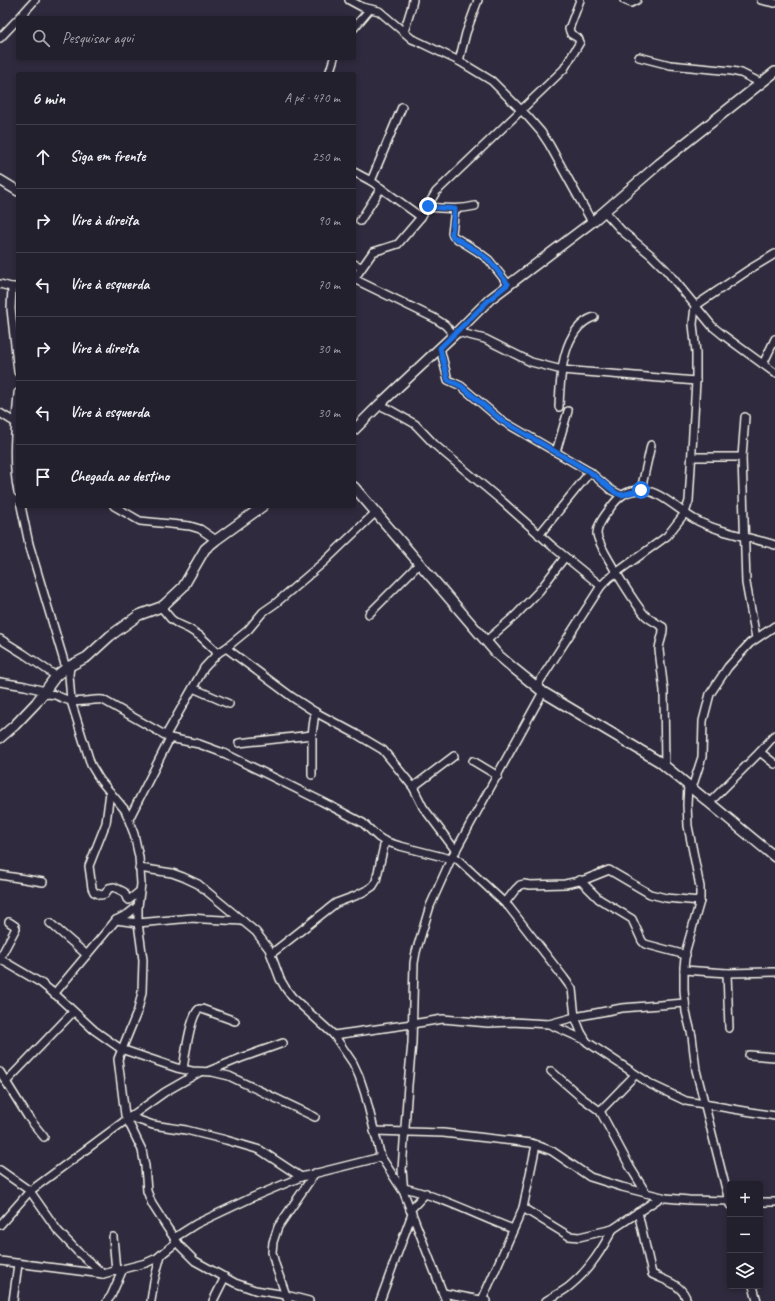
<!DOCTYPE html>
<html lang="pt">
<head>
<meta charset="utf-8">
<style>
	body { margin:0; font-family:Caveat,sans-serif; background:#2f2d3a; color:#f1f3f6 }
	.controls { position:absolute; right:12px; bottom:12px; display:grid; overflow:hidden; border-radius:4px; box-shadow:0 2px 6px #0003 }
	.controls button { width:36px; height:36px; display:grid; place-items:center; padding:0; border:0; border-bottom:1px solid #403e4a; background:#23202e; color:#f1f3f6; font:20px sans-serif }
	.stop { position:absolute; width:12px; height:12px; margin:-9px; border:3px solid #1a73e8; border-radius:50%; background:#fff }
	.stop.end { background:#1a73e8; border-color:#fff; box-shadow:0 1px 4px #0008 }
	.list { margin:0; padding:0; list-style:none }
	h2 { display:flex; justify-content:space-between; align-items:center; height:52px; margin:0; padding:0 16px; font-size:17px }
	h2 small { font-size:13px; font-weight:400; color:#a3a3aa }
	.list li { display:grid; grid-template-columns:26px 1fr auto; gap:12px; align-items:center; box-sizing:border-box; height:64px; padding:0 16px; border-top:1px solid #403e4a }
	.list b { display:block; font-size:15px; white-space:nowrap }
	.list em { font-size:13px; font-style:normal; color:#a3a3aa }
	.icon { flex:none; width:22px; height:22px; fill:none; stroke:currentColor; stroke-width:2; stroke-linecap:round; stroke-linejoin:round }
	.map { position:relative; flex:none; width:775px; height:1301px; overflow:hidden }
	.search { position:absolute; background:#23202e; box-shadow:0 2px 6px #0003; left:16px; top:16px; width:340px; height:44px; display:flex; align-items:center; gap:10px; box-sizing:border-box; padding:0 14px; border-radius:4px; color:#a3a3aa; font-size:15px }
	.panel { position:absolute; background:#23202e; box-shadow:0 2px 6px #0003; left:16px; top:72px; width:340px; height:436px; border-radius:4px }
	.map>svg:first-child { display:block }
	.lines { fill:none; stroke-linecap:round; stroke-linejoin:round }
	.minor-casing { stroke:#f4f1e8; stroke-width:10 }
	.tertiary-casing { stroke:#f4f1e8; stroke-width:12 }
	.minor { stroke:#2f2a3d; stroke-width:7 }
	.tertiary { stroke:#2f2a3d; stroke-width:9 }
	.route { stroke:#1a73e8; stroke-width:5 }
</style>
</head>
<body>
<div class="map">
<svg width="775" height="1301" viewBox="0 0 775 1301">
	<rect width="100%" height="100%" fill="#2f2a3d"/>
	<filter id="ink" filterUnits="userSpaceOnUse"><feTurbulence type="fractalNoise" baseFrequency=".025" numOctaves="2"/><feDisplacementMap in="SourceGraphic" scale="8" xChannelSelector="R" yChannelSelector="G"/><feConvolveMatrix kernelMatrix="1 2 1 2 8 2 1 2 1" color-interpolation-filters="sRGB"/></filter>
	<g filter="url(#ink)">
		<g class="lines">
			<!-- minor casing -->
			<g class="minor-casing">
				<g id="minor">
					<polyline points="349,0 362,7 379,11 412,39 417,41 459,61 492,81 528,117 541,132 549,144 592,222"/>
					<polyline points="624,0 631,3 637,0"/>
					<polyline points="761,0 775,3"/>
					<polyline points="19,18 35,0"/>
					<polyline points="354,28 370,9"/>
					<polyline points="404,32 411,9 413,0"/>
					<polyline points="0,38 18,19"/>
					<polyline points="639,57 670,65 732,71 741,73 761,83"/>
					<polyline points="459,61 466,33 478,0"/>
					<polyline points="329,74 334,58"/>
					<polyline points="354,172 371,181 421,217"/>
					<polyline points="371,181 402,107"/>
					<path d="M 427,207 C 443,208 459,210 475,206"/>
					<polyline points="455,209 452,233 453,236 477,251 489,260 508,284"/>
					<polyline points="604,211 622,231 651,255 666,270 712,326 723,335 775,373"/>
					<polyline points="360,221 381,188"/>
					<polyline points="354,264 361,267"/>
					<polyline points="354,279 373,252 398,244 421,217 436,192 564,69 580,42 578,38 571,34 569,29 580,0"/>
					<polyline points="354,279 434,318 445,325 454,335"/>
					<polyline points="0,284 11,287 18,287"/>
					<polyline points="12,287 11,309 18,372"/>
					<polyline points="457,332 485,339 531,362 562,370 696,381"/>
					<polyline points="440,348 448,380 461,386 501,420 590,472 611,490 621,495"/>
					<polyline points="763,364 775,339"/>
					<path d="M 18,393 C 16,425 11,459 18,492"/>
					<polyline points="379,405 392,411 415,424 435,445 503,502 552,546 601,586"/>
					<path d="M 559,407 C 560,378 562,328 594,317"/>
					<polyline points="0,413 16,423"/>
					<polyline points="745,417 742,457 746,583 756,638"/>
					<polyline points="556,452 568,411"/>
					<polyline points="692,457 742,457"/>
					<polyline points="641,490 651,445"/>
					<polyline points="21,506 29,544 66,668"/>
					<polyline points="114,506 140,521 190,526 200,529 216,540"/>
					<polyline points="539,535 590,472"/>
					<polyline points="161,607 171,619 178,624 189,629 200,636 218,653"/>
					<polyline points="369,614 420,563"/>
					<polyline points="0,639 24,654 56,676"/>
					<polyline points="486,641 516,615 540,590 565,557"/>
					<polyline points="226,648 292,697 315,712 356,734 383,750 413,787 423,807 456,851"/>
					<polyline points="70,666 69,675 71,701 91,765 100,780 125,810 134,834 139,857 141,884 138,906 138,923 143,960 142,992 138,1010 118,1059 125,1115 142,1150 145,1166 147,1191 152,1204 168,1229 180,1246 195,1261 235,1283 255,1290 286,1295 309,1301"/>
					<polyline points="0,682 25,686 45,691"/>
					<polyline points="536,687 601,586 609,578 667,536 685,513 689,501 696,381 696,353 693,324 695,306 750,269 775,254"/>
					<polyline points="193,688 229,704"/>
					<path d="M 41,695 C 57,692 58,698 71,701 C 81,703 92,699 103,700 L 170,738 L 199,744 L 226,754 L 321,801 L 363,823 L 378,837 L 384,841 L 400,846 L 451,859"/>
					<polyline points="166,735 204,668 218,653 226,648 248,630 263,612 276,603 325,561 376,512"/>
					<polyline points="239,743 312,735"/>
					<polyline points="760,752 775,764"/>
					<polyline points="473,761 498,776"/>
					<path d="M 665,767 L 664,691 L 659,650 C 659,642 664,635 663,627 C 657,623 650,620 645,615 C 636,605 598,546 597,534 C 597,525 605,515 611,507 C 619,496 627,490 641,490 C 657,489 680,511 694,519 C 717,532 750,537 775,545"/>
					<polyline points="312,775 312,735 315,712"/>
					<polyline points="688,785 687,805 688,826 700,887 700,901 686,950 684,967 684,990 686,1012 692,1036 696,1070 730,1205"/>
					<polyline points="413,787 454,756"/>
					<polyline points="692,788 702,757 703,721 710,694 728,667 750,643 775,626"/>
					<polyline points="110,792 106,823 89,866 92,888 94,892 101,895 105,894 109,888 114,887 124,892 127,899 129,900 140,891"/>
					<polyline points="709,803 760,752 775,735"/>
					<polyline points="129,819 170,738"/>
					<polyline points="453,855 509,907 564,978 572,989 575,1017 581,1032 587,1042 652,1085 686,1101 775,1116"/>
					<polyline points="139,868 172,873 183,877 198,884 256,932 269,949 280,979 286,989 292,997 334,1035 353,1063 359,1076 365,1094 381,1157 403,1191"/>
					<polyline points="0,875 43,882"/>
					<polyline points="580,880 599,899 632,919 642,941 645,944 686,955"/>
					<polyline points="505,903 515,890 520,885 524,884 530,885 565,884 584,880 609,870 650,894 666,898 700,901"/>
					<polyline points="116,920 138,923 192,918 204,919 243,921"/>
					<polyline points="50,923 87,955"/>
					<polyline points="271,954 336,903 355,896 367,890 373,886 376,881 385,841"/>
					<polyline points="0,958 16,928 15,926 9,922"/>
					<polyline points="0,959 41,983 56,995 94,1030 121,1049 177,1068 192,1071 212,1072 229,1076 315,1117"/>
					<polyline points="684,970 727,973 775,972"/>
					<polyline points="727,973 729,1028"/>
					<polyline points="54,994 116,920 128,914 138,906"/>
					<polyline points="549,1024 585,1040"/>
					<polyline points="334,1035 412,1024 443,1019 488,1023 512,1022 549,1024 575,1017 622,1008 685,1003"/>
					<polyline points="749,1055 775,1057"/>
					<path d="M 183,1069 C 185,1057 190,1016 199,1009 L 202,1009 L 235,1021"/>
					<polyline points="209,1071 241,1058 283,1043"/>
					<polyline points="551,1071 582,1098 600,1111 630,1167 646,1193"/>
					<polyline points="0,1072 28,1117 44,1137"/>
					<polyline points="6,1082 73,1012"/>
					<polyline points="600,1111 635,1075"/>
					<polyline points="130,1117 153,1125 186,1130 226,1140 260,1150 301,1177"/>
					<polyline points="374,1131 443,1133 531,1143 552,1151 590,1177 622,1187 666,1198 689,1200 730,1201"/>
					<polyline points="0,1170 30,1191 58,1231 78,1252 103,1274"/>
					<path d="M 404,1188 C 442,1197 476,1215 513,1229"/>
					<polyline points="760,1202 775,1202"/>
					<polyline points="523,1208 569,1236 579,1237 613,1229 661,1197"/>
					<polyline points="410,1210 426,1193"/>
					<path d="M 638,1212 L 652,1274 C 665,1281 683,1284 687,1301"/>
					<polyline points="0,1225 30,1191 130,1117 165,1092 200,1072"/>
					<polyline points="113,1237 116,1271"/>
					<polyline points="174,1238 196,1224 253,1197 301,1177 381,1157"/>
					<polyline points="0,1261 103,1274 146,1263 157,1258 177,1242"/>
					<polyline points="753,1286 757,1301"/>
					<polyline points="443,1293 486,1301"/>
					<polyline points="482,1300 523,1208 536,1145"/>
					<polyline points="13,1301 18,1264"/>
					<polyline points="107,1301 111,1296 123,1269"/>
					<polyline points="151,1301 154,1281 161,1255"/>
					<polyline points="213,1301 225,1277"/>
					<polyline points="288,1301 275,1264 272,1252 273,1242 278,1227 315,1173"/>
					<polyline points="380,1301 412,1214"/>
					<polyline points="446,1301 404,1193 402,1170 408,1085 412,1043 414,963 416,952 430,906 451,859 543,692"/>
					<path d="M 546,1301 C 555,1295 565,1291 572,1284 C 590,1269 602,1249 613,1229"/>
				</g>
			</g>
			<!-- tertiary casing -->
			<g class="tertiary-casing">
				<g id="tertiary">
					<polyline points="0,180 18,191"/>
					<polyline points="354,430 379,405 457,332 490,299 592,222 659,164 775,72"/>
					<polyline points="354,487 497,654 512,667 543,692 660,762 775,857"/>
					<polyline points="0,738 15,725 36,703 56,676 66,668 87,657 110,636 139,615 161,607 165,604 183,587 205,549 216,540 263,506"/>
				</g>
			</g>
			<!-- minor -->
			<use href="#minor" class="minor"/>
			<!-- tertiary -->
			<use href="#tertiary" class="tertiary"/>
		</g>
	</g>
	<g class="lines" filter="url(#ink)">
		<!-- route -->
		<polyline class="route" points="428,206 427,207 455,209 452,232 452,236 477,251 489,260 508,284 490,299 440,348 448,380 461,386 501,420 590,472 616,493 621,495 641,490"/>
	</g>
</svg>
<div class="controls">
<button>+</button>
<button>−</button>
<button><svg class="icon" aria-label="layers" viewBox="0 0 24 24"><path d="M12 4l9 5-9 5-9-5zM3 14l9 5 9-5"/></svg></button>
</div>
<div class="stop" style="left:641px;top:490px"></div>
<div class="stop end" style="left:428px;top:206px"></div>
<div class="search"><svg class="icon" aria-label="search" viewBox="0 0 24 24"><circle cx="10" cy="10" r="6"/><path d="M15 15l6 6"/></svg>Pesquisar aqui</div>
<section class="panel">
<h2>6 min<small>A pé · 470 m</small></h2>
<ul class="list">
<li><svg class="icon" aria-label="ahead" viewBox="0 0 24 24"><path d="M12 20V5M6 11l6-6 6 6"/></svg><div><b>Siga em frente</b></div><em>250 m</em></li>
<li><svg class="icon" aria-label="right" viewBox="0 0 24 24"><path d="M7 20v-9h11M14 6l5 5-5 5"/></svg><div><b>Vire à direita</b></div><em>90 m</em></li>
<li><svg class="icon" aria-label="left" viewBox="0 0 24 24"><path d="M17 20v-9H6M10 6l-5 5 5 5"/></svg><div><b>Vire à esquerda</b></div><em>70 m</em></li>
<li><svg class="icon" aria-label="right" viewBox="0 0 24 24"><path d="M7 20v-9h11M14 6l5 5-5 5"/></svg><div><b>Vire à direita</b></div><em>30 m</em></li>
<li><svg class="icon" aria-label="left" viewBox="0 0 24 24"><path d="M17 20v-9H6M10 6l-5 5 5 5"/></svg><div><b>Vire à esquerda</b></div><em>30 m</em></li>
<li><svg class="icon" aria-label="arrive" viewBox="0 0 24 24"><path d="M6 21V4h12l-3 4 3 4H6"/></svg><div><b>Chegada ao destino</b></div></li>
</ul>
</section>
</div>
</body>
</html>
